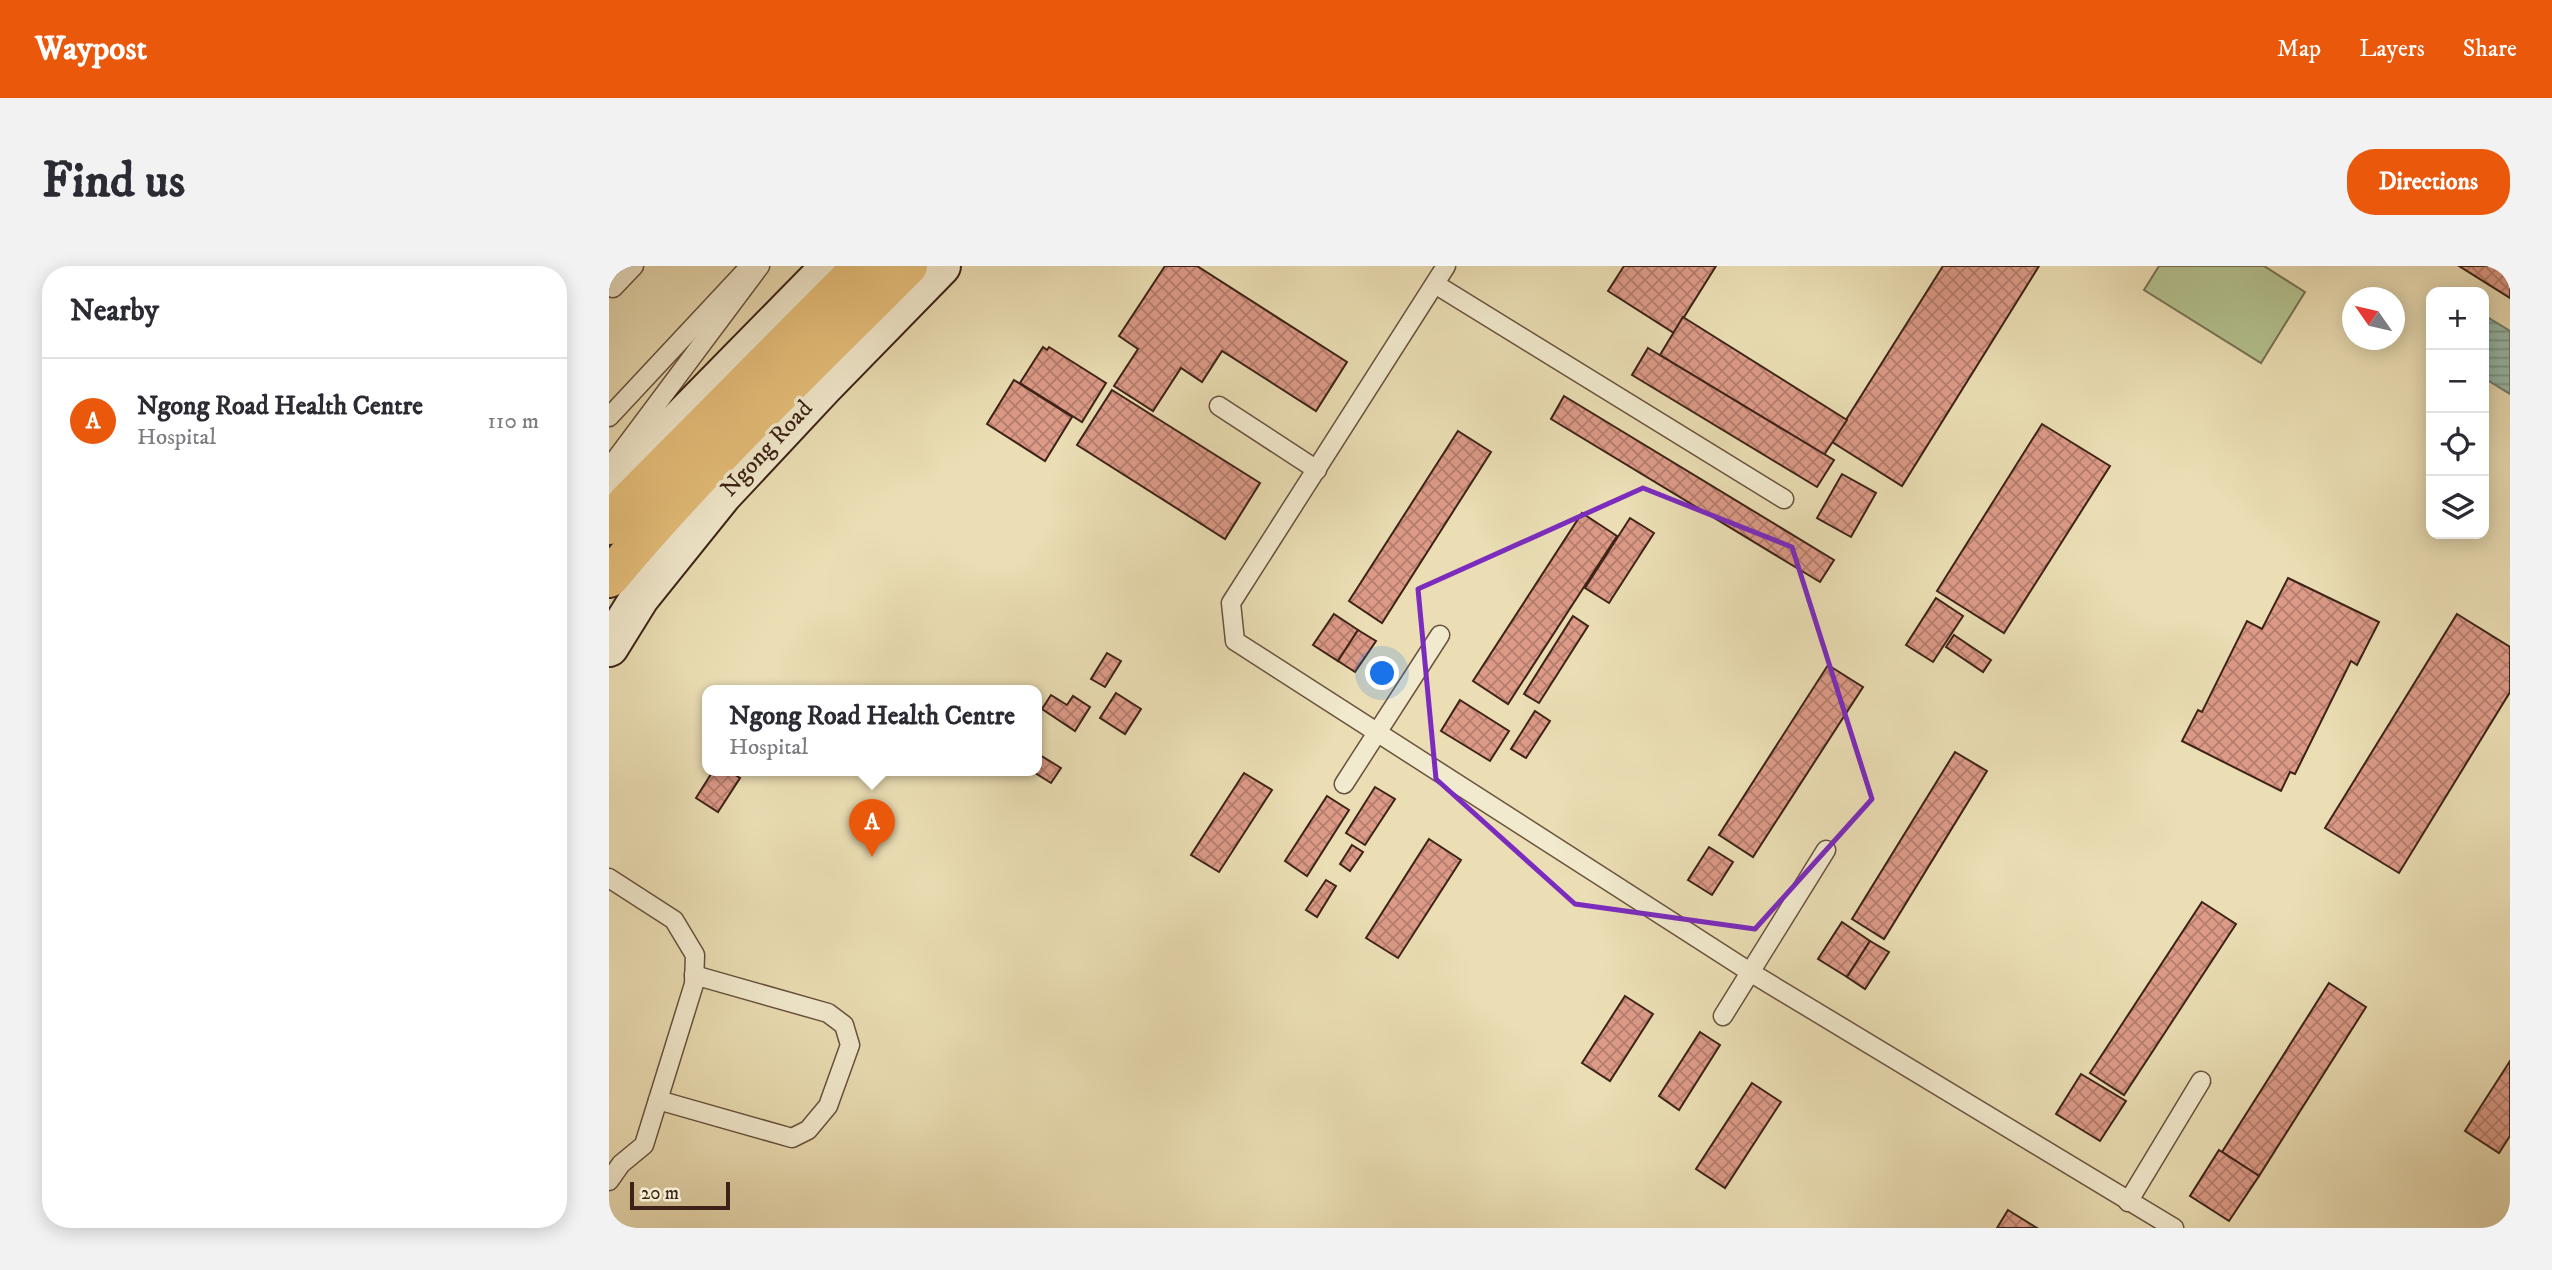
<!DOCTYPE html>
<html lang="en">
<head>
<meta charset="utf-8">
<style>
	body { margin:0; font-family:"IM FELL DW Pica",serif; background:#f2f2f3; color:#2b2b33 }
	.controls { position:absolute; right:21px; top:21px; display:grid; overflow:hidden; border-radius:14px; box-shadow:0 4px 18px #0003 }
	.controls button { width:63px; height:63px; display:grid; place-items:center; padding:0; border:0; border-bottom:2px solid #e1e1e2; background:#fff; color:#2b2b33; font:35px sans-serif }
	.compass { position:absolute; left:1733px; top:21px; width:63px; height:63px; border-radius:50%; background:#fff; box-shadow:0 4px 18px #0003; rotate:304deg }
	.scale { position:absolute; left:21px; bottom:18px; width:100px; box-sizing:border-box; padding-left:7px; border:4px solid #3d2317; border-top:0; font-size:19px; line-height:24px; white-space:nowrap; color:#3d2317; -webkit-text-stroke:5px #f2eace; paint-order:stroke }
	.you { position:absolute; left:774px; top:408px; width:24px; height:24px; margin:-18px; border:5px solid #fff; border-radius:50%; background:#1a73e8; box-shadow:0 0 0 10px #1a73e833 }
	.badge { display:grid; place-items:center; width:46px; height:46px; border-radius:50%; background:#ea580c; color:#fff; font-size:23px; font-weight:700 }
	.pin { position:absolute; translate:-50% -58px; filter:drop-shadow(0 2px 4px #0008) }
	.pin::after { content:''; position:absolute; top:37px; width:24px; height:21px; background:inherit; clip-path:polygon(0 0,100% 0,50% 100%) }
	.popup { position:absolute; left:93px; top:419px; width:340px; height:91px; box-sizing:border-box; display:grid; place-content:center; border-radius:14px; background:#fff; filter:drop-shadow(0 2px 5px #0005); font-size:23px; white-space:nowrap; color:#7c7c81 }
	.popup b { font-size:26px; color:#2b2b33 }
	.popup::after { content:''; position:absolute; left:50%; top:100%; margin-left:-14px; border:14px solid transparent; border-top-color:#fff }
	.list { margin:0; padding:0; list-style:none }
	h2 { display:flex; justify-content:space-between; align-items:center; height:91px; margin:0; padding:0 28px; font-size:30px }
	h2 small { font-size:23px; font-weight:400; color:#7c7c81 }
	.list li { display:grid; grid-template-columns:46px 1fr auto; gap:21px; align-items:center; box-sizing:border-box; height:126px; padding:0 28px; border-top:2px solid #e1e1e2 }
	.list b { display:block; font-size:26px; white-space:nowrap }
	.list p { margin:0; font-size:23px; white-space:nowrap; color:#7c7c81 }
	.list em { font-size:23px; font-style:normal; color:#7c7c81 }
	.icon { flex:none; width:38px; height:38px; fill:none; stroke:currentColor; stroke-width:2; stroke-linecap:round; stroke-linejoin:round }
	.map { position:relative; flex:none; width:1901px; height:962px; overflow:hidden; border-radius:28px }
	header { display:flex; align-items:center; gap:42px; box-sizing:border-box; height:98px; padding:0 35px; background:#ea580c; color:#fff }
	header strong { font-size:33px }
	nav { display:flex; gap:38px; margin-inline-start:auto; font-size:24px }
	.intro { display:flex; align-items:center; justify-content:space-between; box-sizing:border-box; height:168px; padding:0 42px }
	h1 { margin:0; font-size:49px }
	.button { padding:18px 32px; border-radius:28px; background:#ea580c; color:#fff; font-size:24px; font-weight:700 }
	main { display:flex; gap:42px; padding:0 42px }
	aside { flex:1; background:#fff; border-radius:28px; box-shadow:0 4px 18px #0003 }
	.map>svg:first-child { display:block }
	.pitch { fill:#b3c290; stroke:#787254; stroke-width:2 }
	.water { fill:url(#water-rules); stroke:#747f6f; stroke-width:2 }
	.building { fill:url(#building-cross-hatch); stroke:#3d2317; stroke-width:2 }
	.lines { fill:none; stroke-linecap:round; stroke-linejoin:round }
	.lane-casing { stroke:#68523e; stroke-width:21 }
	.secondary-casing { stroke:#3d2317; stroke-width:42 }
	.primary-casing { stroke:#3d2317; stroke-width:42 }
	.lane { stroke:#f2eace; stroke-width:18 }
	.secondary { stroke:#f2eace; stroke-width:38 }
	.primary { stroke:#e6bf7a; stroke-width:38 }
	.marked { fill:none; stroke:#7b2cbf; stroke-width:5; stroke-linejoin:round }
	.labels { text-anchor:middle; stroke-width:7; stroke-linejoin:round; paint-order:stroke }
	.street-label { font-size:24px; fill:#3d2317; stroke:#f2eace }
</style>
</head>
<body>
<header>
<strong>Waypost</strong>
<nav><a>Map</a><a>Layers</a><a>Share</a></nav>
</header>
<div class="intro"><h1>Find us</h1><a class="button">Directions</a></div>
<main>
<aside>
<h2>Nearby<small></small></h2>
<ul class="list">
<li><span class="badge">A</span><div><b>Ngong Road Health Centre</b><p>Hospital</p></div><em>110 m</em></li>
</ul>
</aside>
<div class="map">
<svg width="1901" height="962" viewBox="0 0 1901 962">
	<defs>
		<pattern id="water-rules" width="6" height="5" patternUnits="userSpaceOnUse" patternTransform="scale(1.75)"><rect width="6" height="5" fill="#99bcaa"/><path d="M0 2.5h6" fill="none" stroke="#7e9889"/></pattern>
		<pattern id="building-cross-hatch" width="8" height="8" patternUnits="userSpaceOnUse" patternTransform="scale(1.75)"><rect width="8" height="8" fill="#dc9a87"/><path d="M0 0l8 8M0 8l8-8" fill="none" stroke="#b47d6d"/></pattern>
	</defs>
	<rect width="100%" height="100%" fill="#ebdeb4"/>
	<filter id="stains"><feTurbulence type="fractalNoise" baseFrequency=".00286" numOctaves="4"/><feColorMatrix values="0 0 0 0 .2 0 0 0 0 .09 0 0 0 0 .02 0 0 0 .5 -.17"/></filter>
	<radialGradient id="worn" r=".72"><stop offset=".6" stop-color="#630" stop-opacity="0"/><stop offset="1" stop-color="#630" stop-opacity=".3"/></radialGradient>
	<!-- pitch -->
	<polygon class="pitch" points="1550,0 1655,0 1696,26 1652,97 1535,24"/>
	<!-- water -->
	<polygon class="water" points="1875,49 1901,65 1901,128 1875,112"/>
	<!-- building -->
	<g class="building">
		<polygon points="556,0 588,0 738,96 707,145 613,85 593,116 572,102 544,145 505,120 529,83 510,70"/>
		<polygon points="1015,0 1107,0 1065,67 999,25"/>
		<polygon points="1334,0 1430,0 1293,220 1223,176"/>
		<polygon points="1850,0 1901,0 1901,32"/>
		<polygon points="1074,51 1238,154 1215,189 1051,89"/>
		<polygon points="434,81 438,84 440,81 497,117 473,156 411,117"/>
		<polygon points="1039,82 1225,194 1208,221 1023,109"/>
		<polygon points="405,114 463,151 436,195 378,158"/>
		<polygon points="503,124 651,217 616,273 468,179"/>
		<polygon points="955,130 1225,294 1211,316 942,153"/>
		<polygon points="1433,158 1501,200 1395,367 1328,325"/>
		<polygon points="849,165 882,186 773,357 740,335"/>
		<polygon points="1233,208 1267,227 1242,271 1208,252"/>
		<polygon points="973,247 1008,270 899,438 864,415"/>
		<polygon points="1021,252 1045,267 1000,337 976,322"/>
		<polygon points="1679,312 1770,356 1748,399 1742,395 1686,508 1681,506 1672,525 1573,475 1589,444 1593,446 1638,355 1653,363"/>
		<polygon points="1327,332 1354,350 1324,396 1297,379"/>
		<polygon points="725,348 749,364 729,395 704,379"/>
		<polygon points="1848,348 1901,381 1901,426 1790,607 1716,562"/>
		<polygon points="964,350 979,360 930,437 915,428"/>
		<polygon points="749,364 767,375 746,406 729,395"/>
		<polygon points="1345,369 1382,394 1374,406 1337,381"/>
		<polygon points="498,387 512,395 496,421 482,413"/>
		<polygon points="1219,399 1254,421 1144,591 1110,569"/>
		<polygon points="507,427 532,443 516,468 491,452"/>
		<polygon points="442,429 458,439 464,430 481,441 466,465 433,443"/>
		<polygon points="851,434 900,465 881,495 832,465"/>
		<polygon points="926,445 941,455 917,492 902,483"/>
		<polygon points="1346,486 1378,505 1275,673 1243,653"/>
		<polygon points="431,489 452,502 442,517 423,505 428,505 428,495"/>
		<polygon points="104,505 120,505 131,512 109,546 87,532"/>
		<polygon points="635,507 663,524 610,606 582,589"/>
		<polygon points="766,521 786,533 756,579 737,567"/>
		<polygon points="718,530 740,544 698,610 676,595"/>
		<polygon points="820,573 852,594 789,692 757,672"/>
		<polygon points="743,579 754,586 741,605 731,598"/>
		<polygon points="1100,581 1124,596 1103,629 1079,614"/>
		<polygon points="717,614 727,620 708,651 697,644"/>
		<polygon points="1593,636 1627,658 1515,829 1481,807"/>
		<polygon points="1233,656 1261,675 1238,711 1209,693"/>
		<polygon points="1261,675 1280,686 1256,723 1238,711"/>
		<polygon points="1720,717 1757,741 1650,910 1613,886"/>
		<polygon points="1016,730 1044,748 1001,815 973,797"/>
		<polygon points="1091,766 1111,779 1070,844 1050,830"/>
		<polygon points="1901,795 1901,870 1890,887 1856,865"/>
		<polygon points="1472,808 1517,835 1491,875 1447,848"/>
		<polygon points="1143,817 1172,836 1116,922 1087,903"/>
		<polygon points="1610,884 1650,910 1620,955 1581,930"/>
		<polygon points="1399,944 1428,962 1388,962"/>
	</g>
	<g class="lines">
		<!-- lane casing -->
		<g class="lane-casing">
			<g id="lane">
				<polyline points="837,0 622,337 626,375 1141,706 1565,962"/>
				<polyline points="826,18 1175,233"/>
				<polyline points="4,22 25,0"/>
				<polyline points="610,140 708,204"/>
				<polyline points="0,151 141,0"/>
				<polyline points="0,202 151,0"/>
				<polyline points="735,518 831,369"/>
				<polyline points="0,612 65,654 86,689 85,718 35,879 12,898 0,915"/>
				<polyline points="1114,750 1217,584"/>
				<polyline points="49,834 183,872 199,864 219,840 241,779 235,759 219,747 85,709"/>
				<polyline points="1519,936 1592,815"/>
			</g>
		</g>
		<!-- secondary casing -->
		<g class="secondary-casing">
			<g id="secondary">
				<polyline points="0,226 222,0"/>
				<polyline points="0,381 31,331 113,229 214,121 332,0"/>
			</g>
		</g>
		<!-- primary casing -->
		<g class="primary-casing">
			<g id="primary">
				<polyline points="0,259 18,237 253,0"/>
				<path d="M 0,312 C 92,202 197,102 299,0"/>
			</g>
		</g>
		<!-- lane -->
		<use href="#lane" class="lane"/>
		<!-- secondary -->
		<use href="#secondary" class="secondary"/>
		<!-- primary -->
		<use href="#primary" class="primary"/>
	</g>
	<!-- marked area -->
	<path class="marked" d="M 1034,222 L 1183,281 L 1263,533 L 1146,663 L 966,638 L 827,513 L 809,323 Z"/>
	<g class="labels">
		<!-- street labels -->
		<g class="street-label">
			<text transform="translate(157 182) rotate(-47)" y="8">Ngong Road</text>
		</g>
	</g>
	<rect width="100%" height="100%" filter="url(#stains)"/>
	<rect width="100%" height="100%" fill="url(#worn)"/>
</svg>
<div class="controls">
<button>+</button>
<button>−</button>
<button><svg class="icon" aria-label="locate" viewBox="0 0 24 24"><circle cx="12" cy="12" r="6"/><path d="M12 2v4M12 18v4M2 12h4M18 12h4"/></svg></button>
<button><svg class="icon" aria-label="layers" viewBox="0 0 24 24"><path d="M12 4l9 5-9 5-9-5zM3 14l9 5 9-5"/></svg></button>
</div>
<svg class="compass" viewBox="-18 -18 36 36"><path d="M0-13l5 13h-10z" fill="#e53935"/><path d="M0 13l5-13h-10z" fill="#7c7c81"/></svg>
<div class="scale">20 m</div>
<div class="you"></div>
<div class="pin badge" style="left:263px;top:591px">A</div>
<div class="popup"><b>Ngong Road Health Centre</b>Hospital</div>
</div>
</main>
</body>
</html>
